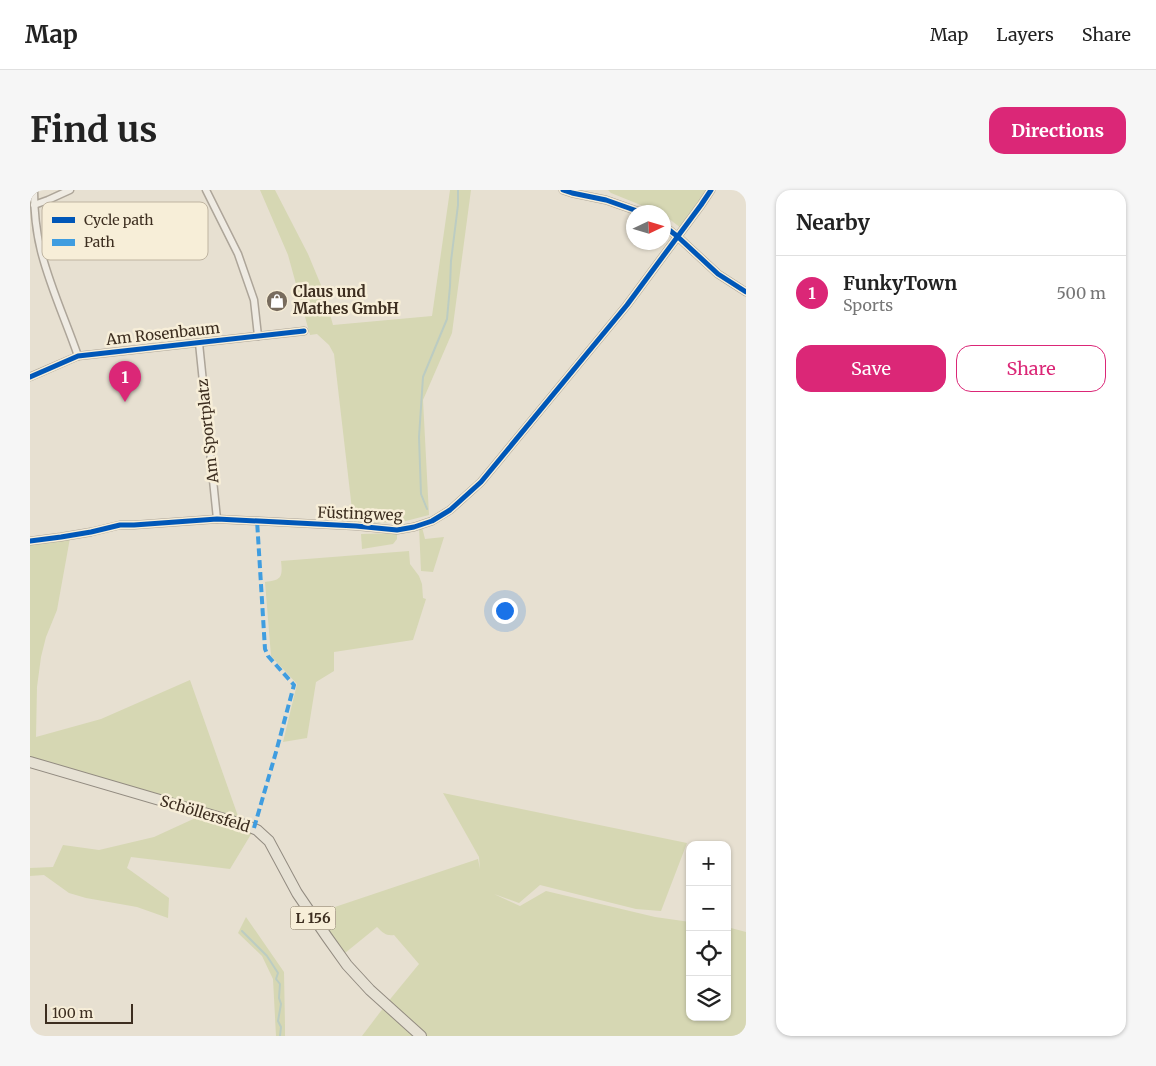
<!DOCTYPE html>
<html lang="en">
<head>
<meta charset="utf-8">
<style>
	body { margin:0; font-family:Merriweather,serif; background:#f6f6f6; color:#222 }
	.controls { position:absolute; right:15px; bottom:15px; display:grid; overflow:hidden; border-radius:10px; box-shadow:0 1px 4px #0004 }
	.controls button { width:45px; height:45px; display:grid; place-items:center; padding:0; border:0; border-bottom:1px solid #e0e0e0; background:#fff; color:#222; font:25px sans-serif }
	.compass { position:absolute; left:596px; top:15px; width:45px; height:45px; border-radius:50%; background:#fff; box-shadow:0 1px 4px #0004; rotate:86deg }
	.scale { position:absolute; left:15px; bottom:12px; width:88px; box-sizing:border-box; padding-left:5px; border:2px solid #3d2e20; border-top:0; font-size:14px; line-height:18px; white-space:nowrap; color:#3d2e20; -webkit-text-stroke:4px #f7eed8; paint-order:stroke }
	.you { position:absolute; left:474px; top:420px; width:18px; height:18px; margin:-12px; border:4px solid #fff; border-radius:50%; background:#1a73e8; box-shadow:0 0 0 8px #1a73e833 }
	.badge { display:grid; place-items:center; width:32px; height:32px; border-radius:50%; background:#db2777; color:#fff; font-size:16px; font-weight:700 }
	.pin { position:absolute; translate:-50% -41px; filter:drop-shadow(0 1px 2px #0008) }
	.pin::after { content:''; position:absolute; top:26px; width:18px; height:15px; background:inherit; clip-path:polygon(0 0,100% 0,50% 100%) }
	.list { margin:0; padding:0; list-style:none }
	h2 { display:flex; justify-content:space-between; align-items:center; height:65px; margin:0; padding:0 20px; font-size:21px }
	h2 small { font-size:16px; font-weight:400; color:#767676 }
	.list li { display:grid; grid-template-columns:32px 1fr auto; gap:15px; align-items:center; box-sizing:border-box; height:75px; padding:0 20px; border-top:1px solid #e0e0e0 }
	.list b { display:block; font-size:19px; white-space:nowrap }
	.list p { margin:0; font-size:16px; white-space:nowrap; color:#767676 }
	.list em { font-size:16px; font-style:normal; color:#767676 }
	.actions { display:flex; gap:10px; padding:15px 20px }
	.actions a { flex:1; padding:11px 0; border:1px solid #db2777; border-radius:15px; text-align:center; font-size:18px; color:#db2777 }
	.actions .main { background:#db2777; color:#fff }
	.icon { flex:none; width:28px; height:28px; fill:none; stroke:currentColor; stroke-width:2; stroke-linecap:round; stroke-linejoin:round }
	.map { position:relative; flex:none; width:716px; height:846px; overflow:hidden; border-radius:15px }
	header { display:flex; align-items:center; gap:30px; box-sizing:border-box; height:70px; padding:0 25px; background:#fff; border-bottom:1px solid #e0e0e0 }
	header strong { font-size:24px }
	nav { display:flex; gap:28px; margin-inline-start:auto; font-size:18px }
	.intro { display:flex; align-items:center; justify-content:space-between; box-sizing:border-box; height:120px; padding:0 30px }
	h1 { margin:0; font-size:35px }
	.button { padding:12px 22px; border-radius:15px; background:#db2777; color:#fff; font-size:18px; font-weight:700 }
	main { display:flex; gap:30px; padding:0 30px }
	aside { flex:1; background:#fff; border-radius:15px; box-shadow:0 1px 4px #0004 }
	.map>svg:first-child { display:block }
	.green { fill:#d6d7b3 }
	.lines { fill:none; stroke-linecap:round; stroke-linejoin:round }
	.stream { stroke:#bcccc2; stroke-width:2 }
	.minor-casing { stroke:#ada599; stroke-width:9 }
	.primary-casing { stroke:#928b80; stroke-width:12 }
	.minor { stroke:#efebe3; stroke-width:6 }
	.primary { stroke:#e6e1d4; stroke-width:10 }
	.quiet { stroke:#3f9de0; stroke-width:4; stroke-dasharray:8 4; stroke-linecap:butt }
	.cycleway-casing { stroke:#f7eed8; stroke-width:8 }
	.cycleway { stroke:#0057b8; stroke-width:5 }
	.labels { text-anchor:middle; stroke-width:5; stroke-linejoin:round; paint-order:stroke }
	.shield { fill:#f7eed8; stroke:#756857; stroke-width:1 }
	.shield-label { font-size:14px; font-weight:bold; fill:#3d2e20 }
	.poi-label { font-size:15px; font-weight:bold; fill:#3d2e20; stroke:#f7eed8; text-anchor:start }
	.street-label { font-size:15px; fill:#3d2e20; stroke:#f7eed8 }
	.key { fill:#f7eed8; stroke:#bfb4a1; stroke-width:1 }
	.key-label { font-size:14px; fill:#3d2e20 }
</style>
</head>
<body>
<header>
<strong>Map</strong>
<nav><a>Map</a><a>Layers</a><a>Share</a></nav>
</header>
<div class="intro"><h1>Find us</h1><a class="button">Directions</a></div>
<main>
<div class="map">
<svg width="716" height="846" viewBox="0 0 716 846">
	<rect width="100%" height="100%" fill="#e7e0d1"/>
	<!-- green -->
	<g class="green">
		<polygon points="230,0 245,0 278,64 293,100 303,135 402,126 420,0 441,0 422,143 393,210 399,325 372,332 322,333 323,328 304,164 299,155 287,144 280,145 258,65"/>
		<polygon points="578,0 678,0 651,38 634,25 634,22 628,22 581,3"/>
		<polygon points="389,337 392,337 395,349 414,347 403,382 391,381"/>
		<polygon points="367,343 367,349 363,354 332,359 331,344"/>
		<polygon points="40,348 27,420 16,447 11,467 7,497 6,547 71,529 160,490 209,629 0,567 0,354"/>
		<path d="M 379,361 L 380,374 L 389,386 L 392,394 L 393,408 L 396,409 L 383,450 L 304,462 L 304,481 L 286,492 L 277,548 L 253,552 L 267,494 L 241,466 L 235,392 C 251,390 253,388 251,371 Z"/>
		<path d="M 413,603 L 657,653 L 631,721 L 606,719 L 510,695 L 489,713 L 464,704 L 490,716 L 516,701 L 625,727 L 660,732 L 660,827 L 697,827 L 697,737 L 716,742 L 716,846 L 395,846 L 357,813 L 389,774 L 364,745 C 356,746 353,743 347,737 L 315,763 L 284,724 L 448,669 L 450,679 L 449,667 Z"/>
		<polygon points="172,625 223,641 200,679 101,667 97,678 139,708 138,728 107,717 56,708 39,703 14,685 0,686 0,678 23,677 33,655 69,660 124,647"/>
		<polygon points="216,727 254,782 255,835 255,846 246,846 243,789 232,766 208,743"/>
		<polygon points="354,817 387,846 332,846"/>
	</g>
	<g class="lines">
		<!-- stream -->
		<g class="stream">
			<polyline points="397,319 391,304 389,247 393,187 417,129 420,96 421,71 428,15 428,0"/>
			<polyline points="212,741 237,766 248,783 246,789 250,794 249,808 251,814 248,831 251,837 250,846"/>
		</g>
		<!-- minor casing -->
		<g class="minor-casing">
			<g id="minor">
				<path d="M 4,0 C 4,20 6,41 11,61 C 20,97 36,131 48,166"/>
				<polyline points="176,0 208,64 224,110 228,146"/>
				<polyline points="533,0 542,3 576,10 610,22"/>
				<polyline points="4,15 18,10 40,0"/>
				<polyline points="634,36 647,46 688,84 716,102"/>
				<polyline points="169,153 187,329"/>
				<polyline points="0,187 48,166 274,141"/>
				<polyline points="0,351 31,347 61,342 90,335 104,335 187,329 326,336 367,340 384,337 402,331 420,320 451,292 597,115 671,15 681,0"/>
			</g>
		</g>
		<!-- primary casing -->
		<g class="primary-casing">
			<polyline id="primary" points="0,572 215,635 227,640 239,651 267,703 297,747 317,775 340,800 391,846"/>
		</g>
		<!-- minor -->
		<use href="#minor" class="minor"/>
		<!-- primary -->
		<use href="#primary" class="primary"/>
		<!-- quiet -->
		<polyline class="quiet" points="224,638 246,562 264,495 238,466 235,459 227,330"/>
		<!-- cycleway casing -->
		<g class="cycleway-casing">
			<g id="cycleway">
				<polyline points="533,0 542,3 576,10 610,22"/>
				<polyline points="634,36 647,46 688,84 716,102"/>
				<polyline points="0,187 48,166 274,141"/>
				<polyline points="0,351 31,347 61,342 90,335 104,335 187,329 326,336 367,340 384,337 402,331 420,320 451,292 597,115 671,15 681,0"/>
			</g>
		</g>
		<!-- cycleway -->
		<use href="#cycleway" class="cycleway"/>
	</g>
	<!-- icons -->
	<defs>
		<g id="shop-disc" transform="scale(1.125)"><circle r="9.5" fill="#786c5e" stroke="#f7eed8"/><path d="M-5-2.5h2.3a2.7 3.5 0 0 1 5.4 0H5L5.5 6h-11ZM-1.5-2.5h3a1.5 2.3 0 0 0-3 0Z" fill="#fff"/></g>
	</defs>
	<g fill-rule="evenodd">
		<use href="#shop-disc" x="247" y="111"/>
	</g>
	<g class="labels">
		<!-- shield labels -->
		<rect class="shield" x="260.5" y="716.5" width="45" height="23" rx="4"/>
		<g class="shield-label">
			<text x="283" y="733">L 156</text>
		</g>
		<!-- poi labels -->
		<g class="poi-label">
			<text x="263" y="107">Claus und<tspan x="263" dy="17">Mathes GmbH</tspan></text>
		</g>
		<!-- street labels -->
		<g class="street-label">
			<text transform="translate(133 144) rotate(-6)" y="5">Am Rosenbaum</text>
			<text transform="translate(178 241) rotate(-96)" y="5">Am Sportplatz</text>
			<text transform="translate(330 324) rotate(2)" y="5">Füstingweg</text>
			<text transform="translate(175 624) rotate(17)" y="5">Schöllersfeld</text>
		</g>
	</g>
	<!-- legend -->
	<rect x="12" y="12" width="166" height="58" rx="8" class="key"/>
	<rect x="22" y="27" width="23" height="6" fill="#0057b8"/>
	<rect x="22" y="49" width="23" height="7" fill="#3f9de0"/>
	<g class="key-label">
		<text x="54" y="35">Cycle path</text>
		<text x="54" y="57">Path</text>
	</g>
</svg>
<div class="controls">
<button>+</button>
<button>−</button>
<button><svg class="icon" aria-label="locate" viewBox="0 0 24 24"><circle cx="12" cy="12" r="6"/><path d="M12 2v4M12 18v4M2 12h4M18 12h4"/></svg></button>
<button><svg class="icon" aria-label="layers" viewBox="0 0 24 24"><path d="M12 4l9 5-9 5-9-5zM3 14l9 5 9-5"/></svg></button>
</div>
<svg class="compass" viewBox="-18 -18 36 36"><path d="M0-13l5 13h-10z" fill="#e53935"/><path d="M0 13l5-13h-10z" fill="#767676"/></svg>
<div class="scale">100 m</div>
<div class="you"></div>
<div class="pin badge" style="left:95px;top:212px">1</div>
</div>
<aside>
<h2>Nearby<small></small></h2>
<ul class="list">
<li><span class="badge">1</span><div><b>FunkyTown</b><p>Sports</p></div><em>500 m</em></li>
</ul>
<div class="actions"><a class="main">Save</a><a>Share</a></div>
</aside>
</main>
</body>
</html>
